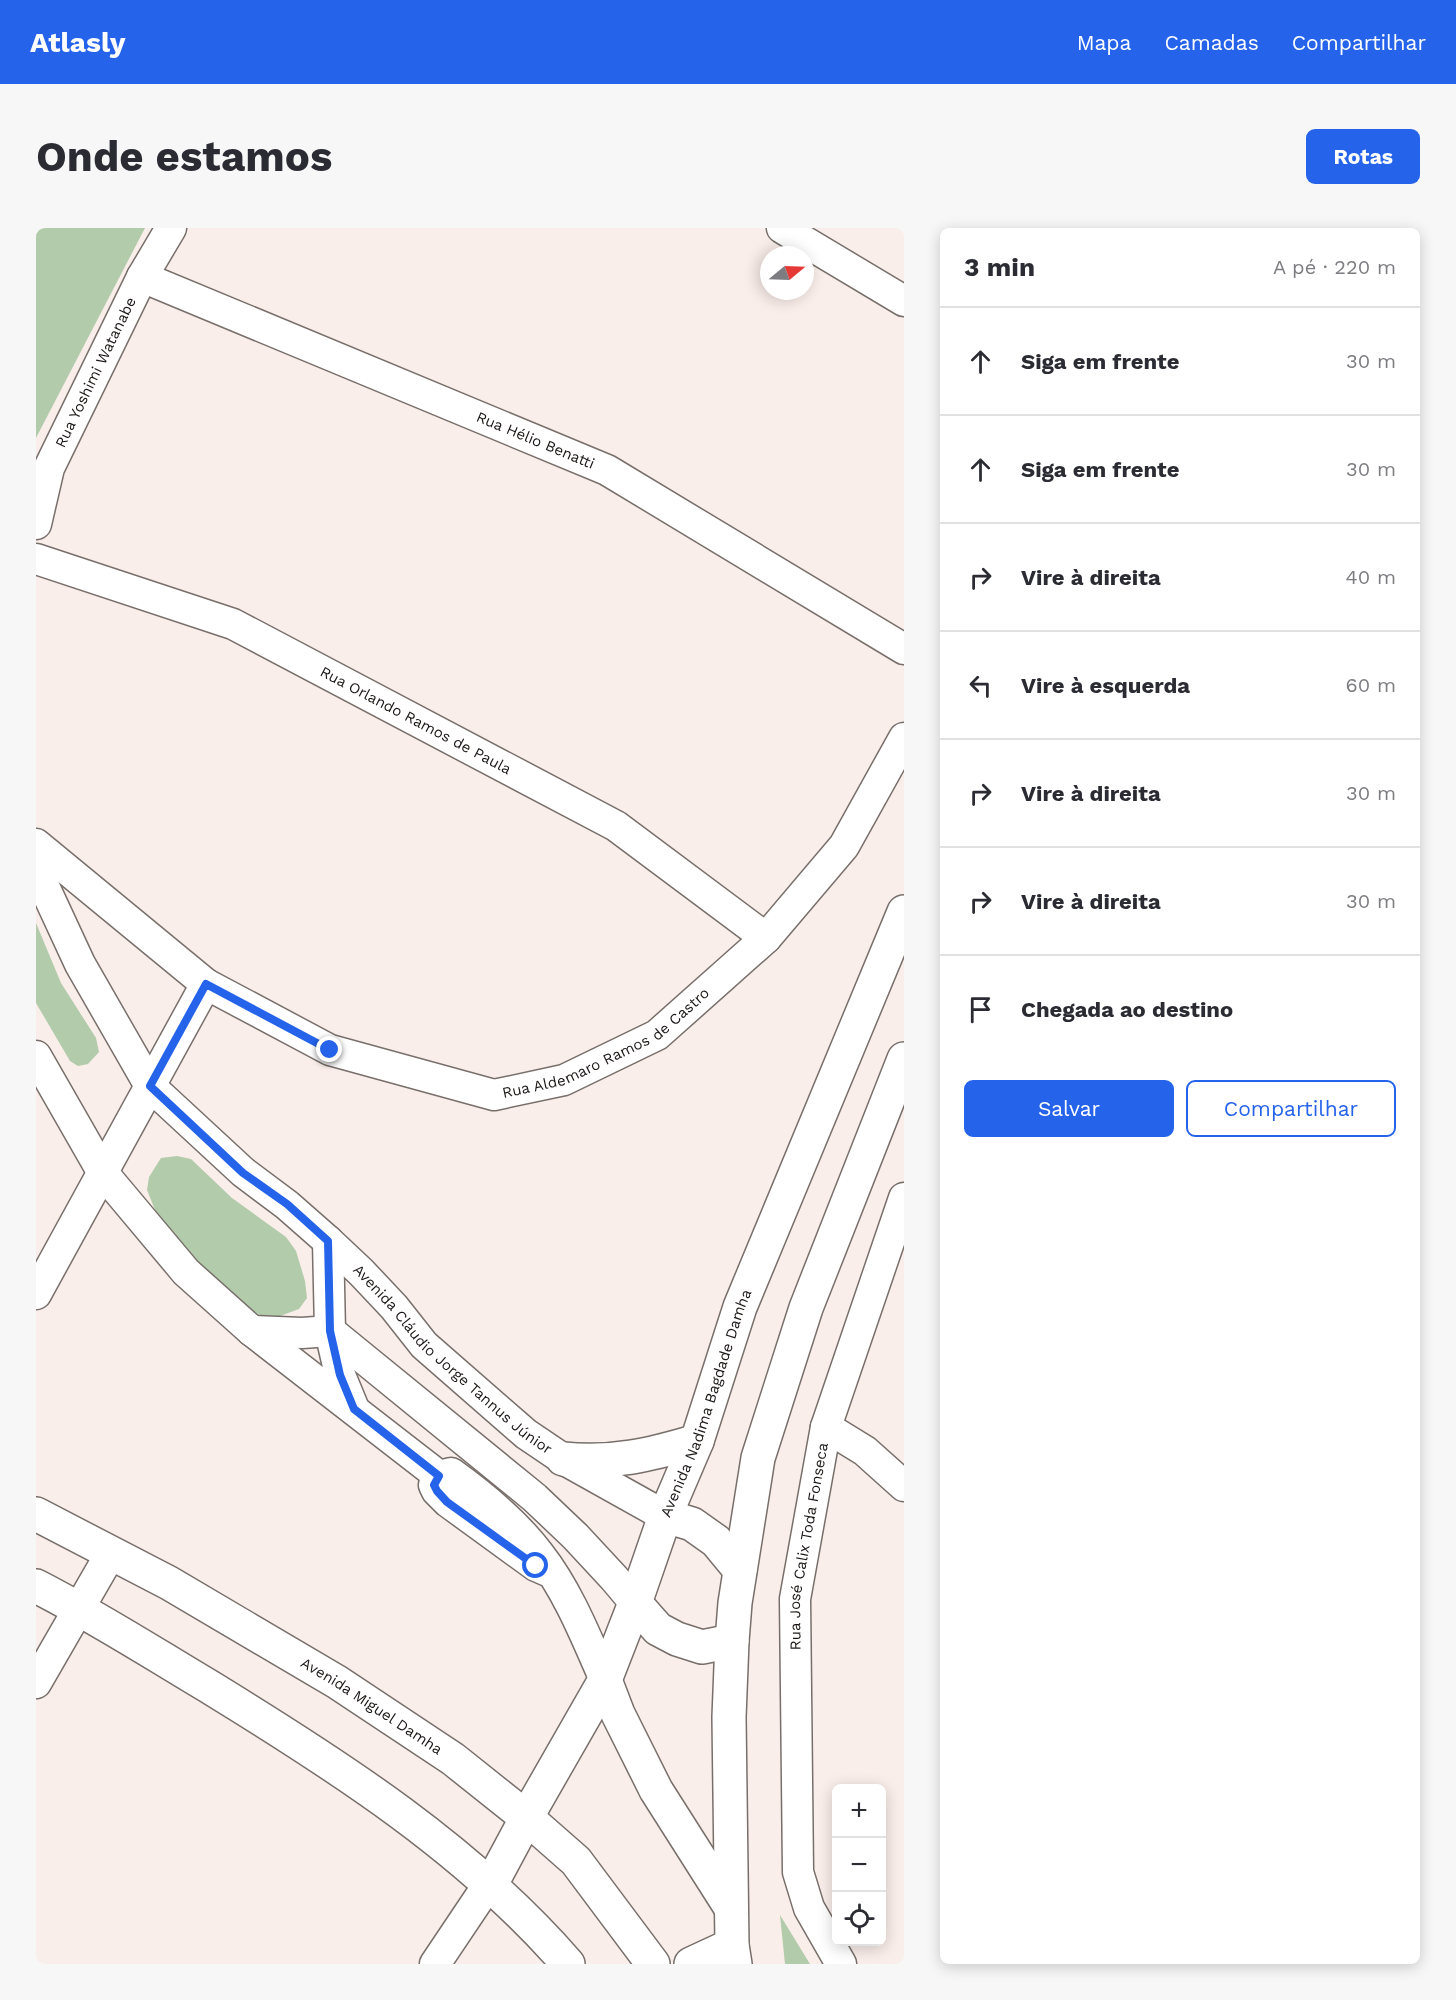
<!DOCTYPE html>
<html lang="pt">
<head>
<meta charset="utf-8">
<style>
	body { margin:0; font-family:"Work Sans",sans-serif; background:#f7f7f7; color:#2b2b33 }
	.controls { position:absolute; right:18px; bottom:18px; display:grid; overflow:hidden; border-radius:9px; box-shadow:0 3px 15px #0003 }
	.controls button { width:54px; height:54px; display:grid; place-items:center; padding:0; border:0; border-bottom:2px solid #e1e1e2; background:#fff; color:#2b2b33; font:30px sans-serif }
	.compass { position:absolute; left:724px; top:18px; width:54px; height:54px; border-radius:50%; background:#fff; box-shadow:0 3px 15px #0003; rotate:71deg }
	.stop { position:absolute; width:18px; height:18px; margin:-14px; border:4px solid #2563eb; border-radius:50%; background:#fff }
	.stop.end { background:#2563eb; border-color:#fff; box-shadow:0 2px 6px #0008 }
	.list { margin:0; padding:0; list-style:none }
	h2 { display:flex; justify-content:space-between; align-items:center; height:78px; margin:0; padding:0 24px; font-size:26px }
	h2 small { font-size:20px; font-weight:400; color:#7c7c81 }
	.list li { display:grid; grid-template-columns:39px 1fr auto; gap:18px; align-items:center; box-sizing:border-box; height:108px; padding:0 24px; border-top:2px solid #e1e1e2 }
	.list b { display:block; font-size:22px; white-space:nowrap }
	.list em { font-size:20px; font-style:normal; color:#7c7c81 }
	.actions { display:flex; gap:12px; padding:18px 24px }
	.actions a { flex:1; padding:14px 0; border:2px solid #2563eb; border-radius:9px; text-align:center; font-size:21px; color:#2563eb }
	.actions .main { background:#2563eb; color:#fff }
	.icon { flex:none; width:33px; height:33px; fill:none; stroke:currentColor; stroke-width:2; stroke-linecap:round; stroke-linejoin:round }
	.map { position:relative; flex:none; width:868px; height:1736px; overflow:hidden; border-radius:9px }
	header { display:flex; align-items:center; gap:36px; box-sizing:border-box; height:84px; padding:0 30px; background:#2563eb; color:#fff }
	header strong { font-size:28px }
	nav { display:flex; gap:33px; margin-inline-start:auto; font-size:21px }
	.intro { display:flex; align-items:center; justify-content:space-between; box-sizing:border-box; height:144px; padding:0 36px }
	h1 { margin:0; font-size:42px }
	.button { padding:15px 27px; border-radius:9px; background:#2563eb; color:#fff; font-size:21px; font-weight:700 }
	main { display:flex; gap:36px; padding:0 36px }
	aside { flex:1; background:#fff; border-radius:9px; box-shadow:0 3px 15px #0003 }
	.map>svg:first-child { display:block }
	.green { fill:#b2cbaa }
	.lines { fill:none; stroke-linecap:round; stroke-linejoin:round }
	.minor-casing { stroke:#786f6b; stroke-width:33 }
	.tertiary-casing { stroke:#786f6b; stroke-width:36 }
	.minor { stroke:#fff; stroke-width:30 }
	.tertiary { stroke:#fff; stroke-width:33 }
	.route { stroke:#2563eb; stroke-width:8 }
	.labels { text-anchor:middle; stroke-width:4.5; stroke-linejoin:round; paint-order:stroke }
	.street-label { font-size:15px; fill:#1b1716; stroke:#fff }
</style>
</head>
<body>
<header>
<strong>Atlasly</strong>
<nav><a>Mapa</a><a>Camadas</a><a>Compartilhar</a></nav>
</header>
<div class="intro"><h1>Onde estamos</h1><a class="button">Rotas</a></div>
<main>
<div class="map">
<svg width="868" height="1736" viewBox="0 0 868 1736">
	<rect width="100%" height="100%" fill="#faeeea"/>
	<!-- green -->
	<g class="green">
		<polygon points="0,0 109,0 0,210"/>
		<polygon points="0,695 25,755 60,810 63,824 52,836 42,838 34,833 0,775"/>
		<polygon points="141,928 155,931 196,970 250,1009 260,1023 269,1053 271,1070 263,1081 244,1088 224,1087 199,1073 123,992 111,962 113,949 125,930"/>
		<polygon points="744,1687 774,1736 749,1736"/>
	</g>
	<g class="lines">
		<!-- minor casing -->
		<g class="minor-casing">
			<g id="minor">
				<polyline points="746,0 868,73"/>
				<path id="s1" d="M 106,49 L 571,242 L 868,421"/>
				<path id="s2" d="M 0,296 L 13,240 L 106,49 L 135,0"/>
				<path id="s3" d="M 0,331 L 197,396 L 580,598 L 730,710"/>
				<path id="s4" d="M 0,616 L 170,756 L 294,822 L 458,867 L 528,852 L 621,807 L 730,710 L 808,618 L 868,510"/>
				<path id="s5" d="M 0,641 L 44,736 L 114,858 L 207,944 L 251,977 L 292,1013 L 325,1044 L 358,1079 L 388,1117 L 490,1206 L 527,1231 L 629,1288"/>
				<polyline points="0,828 67,945 150,1044 216,1103 403,1248"/>
				<polyline points="292,1013 294,1103 304,1147 318,1181"/>
				<polyline points="0,1066 170,756"/>
				<polyline points="216,1103 266,1105 294,1103 499,1270 539,1308 578,1350 599,1375"/>
				<polyline points="790,1199 829,1223 868,1258"/>
				<path d="M 516,1345 L 500,1338 L 412,1274 L 401,1263 L 398,1257 L 403,1248 L 415,1245 C 447,1268 479,1294 503,1326 C 532,1363 550,1409 569,1452"/>
				<polyline points="0,1455 75,1325"/>
				<polyline points="399,1736 452,1657"/>
				<path id="s6" d="M 805,1736 L 773,1680 L 762,1644 L 759,1371 L 790,1199 L 868,970"/>
			</g>
		</g>
		<!-- tertiary casing -->
		<g class="tertiary-casing">
			<g id="tertiary">
				<path d="M 527,1231 C 577,1236 614,1227 661,1213"/>
				<path id="s7" d="M 0,1286 L 133,1355 L 301,1454 L 417,1531 L 491,1590 L 540,1633 L 617,1736"/>
				<polyline points="629,1288 656,1296 680,1313 704,1342"/>
				<path d="M 0,1358 C 61,1389 118,1426 177,1461 C 304,1539 433,1622 532,1736"/>
				<polyline points="599,1375 622,1401 641,1411 666,1419 696,1413"/>
				<polyline points="569,1452 582,1486 620,1562 695,1680"/>
				<path id="s8" d="M 452,1657 L 460,1647 L 498,1576 L 569,1452 L 599,1375 L 629,1288 L 661,1213 L 704,1079 L 868,684"/>
				<polyline points="655,1736 696,1717"/>
				<polyline points="699,1736 696,1717 693,1489 696,1413 699,1375 722,1230 770,1080 868,831"/>
			</g>
		</g>
		<!-- minor -->
		<use href="#minor" class="minor"/>
		<!-- tertiary -->
		<use href="#tertiary" class="tertiary"/>
	</g>
	<g class="lines">
		<!-- route -->
		<polyline class="route" points="294,822 170,756 114,858 207,945 251,976 292,1013 294,1103 304,1147 318,1181 403,1248 398,1257 401,1263 411,1274 500,1338"/>
	</g>
	<g class="labels">
		<!-- street labels -->
		<g class="street-label">
			<text dy="5" stroke="none"><textPath href="#s2" startOffset="164">Rua Yoshimi Watanabe</textPath></text>
			<text dy="5" stroke="none"><textPath href="#s1" startOffset="426">Rua Hélio Benatti</textPath></text>
			<text dy="5" stroke="none"><textPath href="#s3" startOffset="414">Rua Orlando Ramos de Paula</textPath></text>
			<text dy="5" stroke="none"><textPath href="#s4" startOffset="656">Rua Aldemaro Ramos de Castro</textPath></text>
			<text dy="5" stroke="none"><textPath href="#s5" startOffset="654">Avenida Cláudio Jorge Tannus Júnior</textPath></text>
			<text dy="5" stroke="none"><textPath href="#s8" startOffset="531">Avenida Nadima Bagdade Damha</textPath></text>
			<text dy="5" stroke="none"><textPath href="#s6" startOffset="429">Rua José Calix Toda Fonseca</textPath></text>
			<text dy="5" stroke="none"><textPath href="#s7" startOffset="387">Avenida Miguel Damha</textPath></text>
		</g>
	</g>
</svg>
<div class="controls">
<button>+</button>
<button>−</button>
<button><svg class="icon" aria-label="locate" viewBox="0 0 24 24"><circle cx="12" cy="12" r="6"/><path d="M12 2v4M12 18v4M2 12h4M18 12h4"/></svg></button>
</div>
<svg class="compass" viewBox="-18 -18 36 36"><path d="M0-13l5 13h-10z" fill="#e53935"/><path d="M0 13l5-13h-10z" fill="#7c7c81"/></svg>
<div class="stop" style="left:500px;top:1338px"></div>
<div class="stop end" style="left:294px;top:822px"></div>
</div>
<aside>
<h2>3 min<small>A pé · 220 m</small></h2>
<ul class="list">
<li><svg class="icon" aria-label="ahead" viewBox="0 0 24 24"><path d="M12 20V5M6 11l6-6 6 6"/></svg><div><b>Siga em frente</b></div><em>30 m</em></li>
<li><svg class="icon" aria-label="ahead" viewBox="0 0 24 24"><path d="M12 20V5M6 11l6-6 6 6"/></svg><div><b>Siga em frente</b></div><em>30 m</em></li>
<li><svg class="icon" aria-label="right" viewBox="0 0 24 24"><path d="M7 20v-9h11M14 6l5 5-5 5"/></svg><div><b>Vire à direita</b></div><em>40 m</em></li>
<li><svg class="icon" aria-label="left" viewBox="0 0 24 24"><path d="M17 20v-9H6M10 6l-5 5 5 5"/></svg><div><b>Vire à esquerda</b></div><em>60 m</em></li>
<li><svg class="icon" aria-label="right" viewBox="0 0 24 24"><path d="M7 20v-9h11M14 6l5 5-5 5"/></svg><div><b>Vire à direita</b></div><em>30 m</em></li>
<li><svg class="icon" aria-label="right" viewBox="0 0 24 24"><path d="M7 20v-9h11M14 6l5 5-5 5"/></svg><div><b>Vire à direita</b></div><em>30 m</em></li>
<li><svg class="icon" aria-label="arrive" viewBox="0 0 24 24"><path d="M6 21V4h12l-3 4 3 4H6"/></svg><div><b>Chegada ao destino</b></div></li>
</ul>
<div class="actions"><a class="main">Salvar</a><a>Compartilhar</a></div>
</aside>
</main>
</body>
</html>
